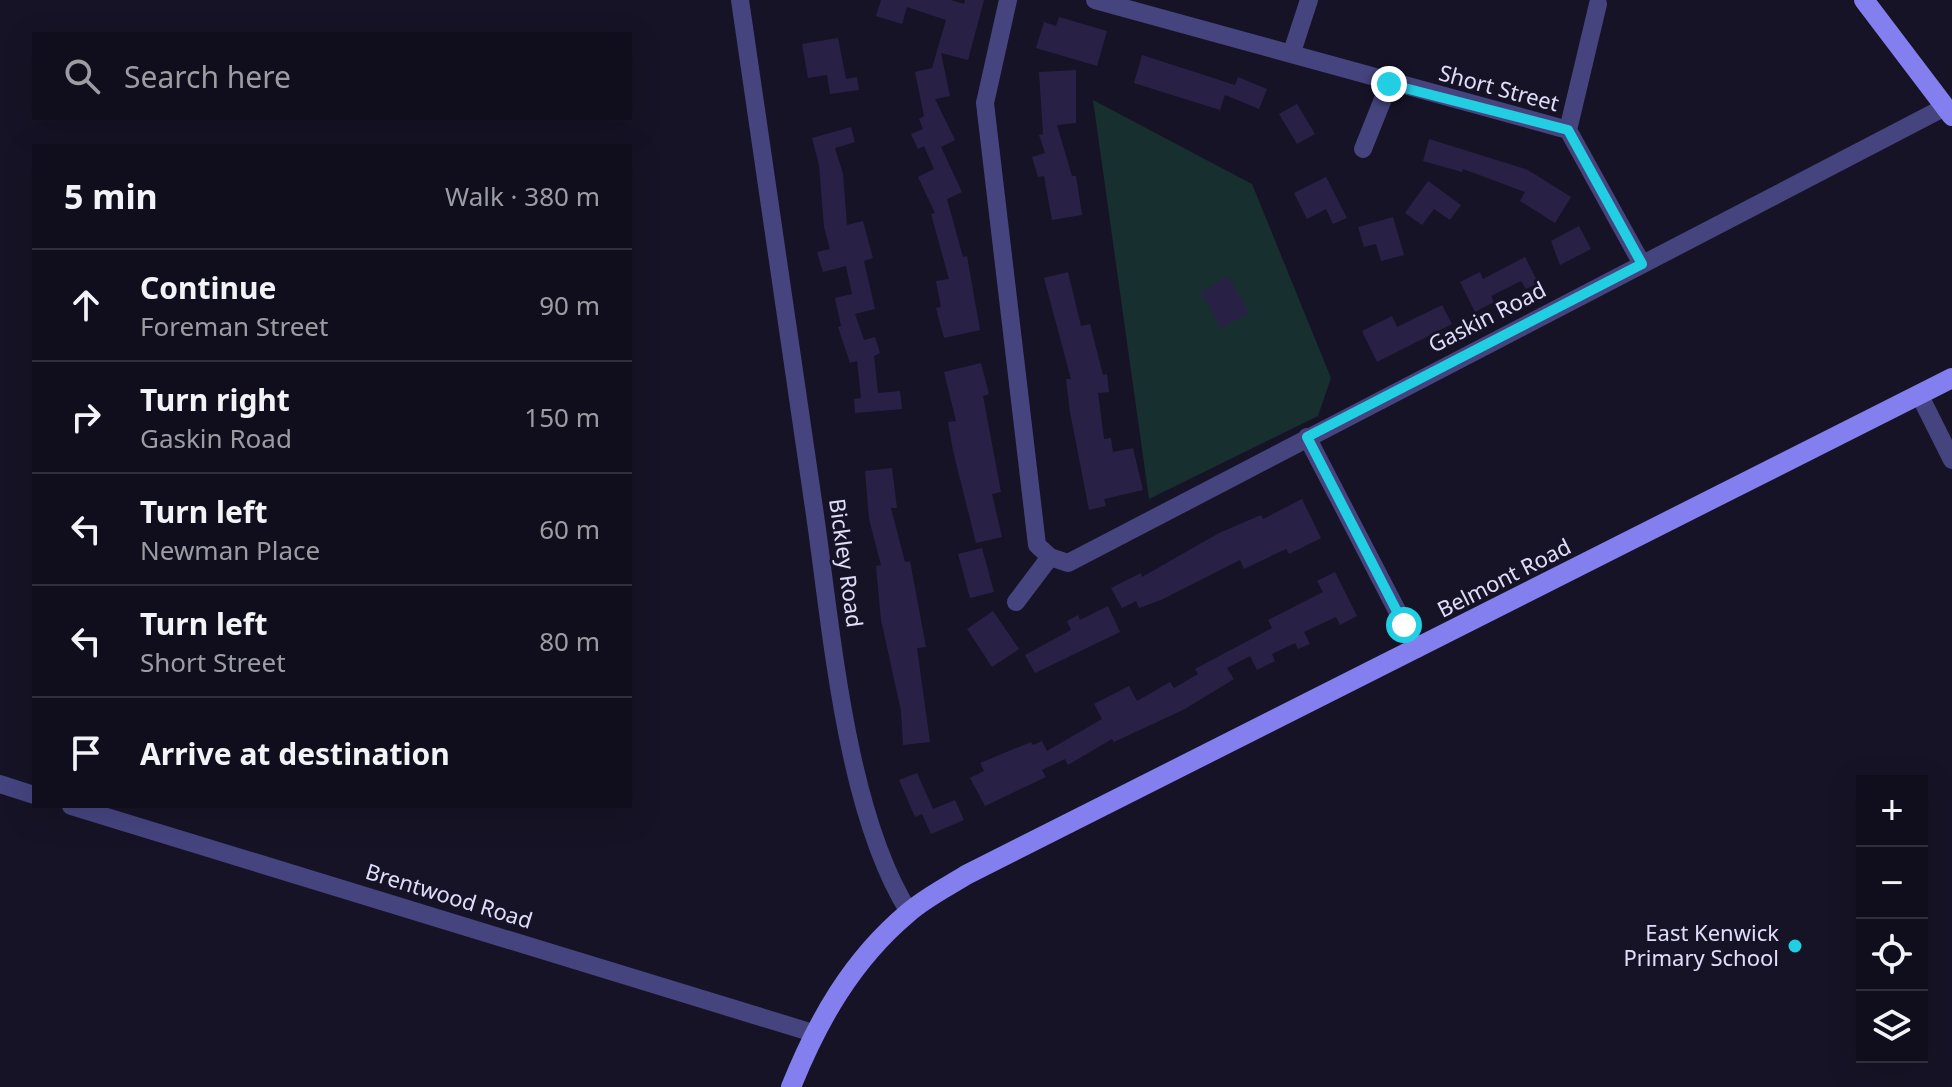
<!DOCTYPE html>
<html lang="en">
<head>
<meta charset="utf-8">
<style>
	body { margin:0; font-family:"Noto Sans",sans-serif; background:#191725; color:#f1f3f6 }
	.controls { position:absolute; right:24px; bottom:24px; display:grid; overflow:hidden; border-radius:0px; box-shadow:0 8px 32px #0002 }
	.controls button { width:72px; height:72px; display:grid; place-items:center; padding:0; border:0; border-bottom:2px solid #302e3b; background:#100e1c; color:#f1f3f6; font:40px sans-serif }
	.stop { position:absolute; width:24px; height:24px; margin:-18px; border:6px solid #21cee2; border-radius:50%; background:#fff }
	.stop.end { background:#21cee2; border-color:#fff; box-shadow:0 2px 8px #0008 }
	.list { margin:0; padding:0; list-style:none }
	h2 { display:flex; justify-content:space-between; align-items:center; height:104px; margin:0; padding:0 32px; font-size:34px }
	h2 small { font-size:26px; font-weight:400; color:#9c9ca3 }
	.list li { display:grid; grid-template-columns:52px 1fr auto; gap:24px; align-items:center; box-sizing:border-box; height:112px; padding:0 32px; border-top:2px solid #302e3b }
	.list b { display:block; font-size:30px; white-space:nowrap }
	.list p { margin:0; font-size:26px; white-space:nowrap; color:#9c9ca3 }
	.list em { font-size:26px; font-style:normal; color:#9c9ca3 }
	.icon { flex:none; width:44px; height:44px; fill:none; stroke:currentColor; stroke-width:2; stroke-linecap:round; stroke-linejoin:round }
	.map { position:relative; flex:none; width:1952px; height:1087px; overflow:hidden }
	.search { position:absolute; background:#100e1c; box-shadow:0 8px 32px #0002; left:32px; top:32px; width:600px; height:88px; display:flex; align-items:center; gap:20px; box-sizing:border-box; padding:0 28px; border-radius:0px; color:#9c9ca3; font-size:30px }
	.panel { position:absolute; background:#100e1c; box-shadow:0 8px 32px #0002; left:32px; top:144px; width:600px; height:664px; border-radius:0px }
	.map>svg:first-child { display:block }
	.green { fill:#172f2f }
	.building { fill:#292145 }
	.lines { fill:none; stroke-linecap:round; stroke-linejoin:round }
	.street { stroke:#46447f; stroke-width:18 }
	.secondary { stroke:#837fef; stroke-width:20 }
	.route { stroke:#21cee2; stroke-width:10 }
	.poi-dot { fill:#21cee2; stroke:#161326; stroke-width:3 }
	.labels { text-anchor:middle; stroke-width:6; stroke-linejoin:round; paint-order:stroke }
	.street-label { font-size:22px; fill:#e0ddfb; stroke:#161326 }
	.poi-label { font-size:22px; fill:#e0ddfb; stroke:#161326; text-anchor:end }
</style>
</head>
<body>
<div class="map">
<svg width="1952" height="1087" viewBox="0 0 1952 1087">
	<rect width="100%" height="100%" fill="#161326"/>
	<!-- green -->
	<polygon class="green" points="1093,100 1252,184 1331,378 1318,416 1149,499"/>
	<!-- building -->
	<g class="building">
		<polygon points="881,0 951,0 964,4 965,0 984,0 968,60 941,53 950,96 935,99 955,140 941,147 962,192 947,199 963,257 967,256 980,330 944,338 936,308 941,307 936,281 949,279 931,214 935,213 918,177 934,169 924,146 918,149 911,134 923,129 919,119 924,116 915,72 932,68 946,20 907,7 902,24 876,16"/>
		<polygon points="1059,17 1107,31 1097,66 1036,48 1044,22 1056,26"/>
		<polygon points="838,38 846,79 857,77 859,90 830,94 827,75 808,78 802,44"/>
		<polygon points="1142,55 1235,85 1238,77 1267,89 1259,109 1225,95 1220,110 1134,83"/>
		<polygon points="1076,70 1076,123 1057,125 1072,176 1076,176 1082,215 1052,220 1044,176 1038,177 1032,157 1045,153 1039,135 1043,134 1039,72"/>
		<polygon points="1297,104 1315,134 1297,144 1279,114"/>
		<polygon points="851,127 855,142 835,148 843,174 847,225 863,221 873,258 864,261 875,309 855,314 864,340 875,337 880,353 874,356 878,393 900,391 902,409 855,413 854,399 861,398 857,361 850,363 838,327 841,326 835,298 852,294 846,266 823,272 817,252 830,249 824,227 819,165 812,138"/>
		<polygon points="1429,139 1528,170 1571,197 1555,223 1520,201 1525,192 1463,169 1462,172 1423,161"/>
		<polygon points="1326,177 1347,218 1333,224 1326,209 1307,219 1294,193"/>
		<polygon points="1428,181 1461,205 1450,220 1434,209 1422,225 1405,213"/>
		<polygon points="1393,217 1404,255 1381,261 1376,244 1364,247 1358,227"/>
		<polygon points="1579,226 1591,249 1560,265 1551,241"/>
		<polygon points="1525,257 1538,283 1526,289 1521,281 1491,296 1494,302 1475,312 1460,282 1480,272 1483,279"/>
		<polygon points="1068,272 1081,326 1090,324 1103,375 1107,374 1109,392 1098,393 1104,439 1111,438 1113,452 1133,448 1143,490 1104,499 1106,506 1089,510 1070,412 1066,379 1071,379 1044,278"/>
		<polygon points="1228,276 1249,313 1221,328 1201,292"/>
		<polygon points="1442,305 1452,324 1377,362 1362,331 1392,316 1397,327"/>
		<polygon points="981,363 989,394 983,396 1001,492 992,494 1002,537 976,543 953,451 948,422 956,421 944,372"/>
		<polygon points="892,468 897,508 891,508 905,562 910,561 926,647 917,648 930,742 903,745 901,711 881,620 876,566 881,565 869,519 865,471"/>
		<polygon points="1302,499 1321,538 1289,554 1286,549 1244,569 1240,560 1161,600 1139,608 1136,601 1122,608 1111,588 1141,573 1142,577 1219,533 1261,515 1263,519"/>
		<polygon points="982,548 994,592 970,598 958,554"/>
		<polygon points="1335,572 1357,616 1340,625 1336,617 1304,632 1310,644 1298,649 1295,643 1272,654 1275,661 1257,670 1250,656 1227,668 1234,679 1185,709 1114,742 1112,739 1068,765 1065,759 1042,770 1046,777 985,806 970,778 984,771 980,763 1031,742 1033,745 1042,741 1047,751 1102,719 1094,704 1129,686 1137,701 1170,682 1174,688 1198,674 1195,669 1272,628 1268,620 1323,592 1317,581"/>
		<polygon points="1108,606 1120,632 1035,673 1025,655 1071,630 1067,621 1078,615 1080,620"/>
		<polygon points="993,611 1019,649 992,667 967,629"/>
		<polygon points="917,773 933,809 955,800 964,820 931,834 922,814 915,817 899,780"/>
	</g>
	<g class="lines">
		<!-- street -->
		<g class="street">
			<path d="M 740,0 C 765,172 790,343 815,515 C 832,633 846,812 909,912"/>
			<polyline points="1008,0 985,103 1037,545 1050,557 1068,563 1945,107"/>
			<polyline points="1095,0 1568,130"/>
			<polyline points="1598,4 1568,130 1642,264"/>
			<polyline points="1292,52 1309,0"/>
			<polyline points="1363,149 1389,84"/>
			<polyline points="1919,394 1952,460"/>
			<polyline points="1307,437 1417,649"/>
			<polyline points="1016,602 1050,557"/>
			<polyline points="0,784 34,795"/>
			<polyline points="71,806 813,1033"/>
		</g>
		<!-- secondary -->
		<g class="secondary">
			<polyline points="1864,0 1952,116"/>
			<path d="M 791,1087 C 818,1020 852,960 908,913 C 925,898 947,887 966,875 L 1952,378"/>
		</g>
	</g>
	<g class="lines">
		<!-- route -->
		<polyline class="route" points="1389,84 1568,130 1642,264 1307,437 1404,625"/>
	</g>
	<!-- markers -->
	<circle class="poi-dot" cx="1795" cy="946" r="8"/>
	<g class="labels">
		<!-- street labels -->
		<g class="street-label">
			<text transform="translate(1499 88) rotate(15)" y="8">Short Street</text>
			<text transform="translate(1487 317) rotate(-27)" y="8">Gaskin Road</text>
			<text transform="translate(846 563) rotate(82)" y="8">Bickley Road</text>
			<text transform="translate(1504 578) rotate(-27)" y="8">Belmont Road</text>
			<text transform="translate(449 896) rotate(17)" y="8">Brentwood Road</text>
		</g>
		<!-- poi labels -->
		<g class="poi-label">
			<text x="1779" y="941">East Kenwick<tspan x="1779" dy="25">Primary School</tspan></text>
		</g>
	</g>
</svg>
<div class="controls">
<button>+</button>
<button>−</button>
<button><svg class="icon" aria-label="locate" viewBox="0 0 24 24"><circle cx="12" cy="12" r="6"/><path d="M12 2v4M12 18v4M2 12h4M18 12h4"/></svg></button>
<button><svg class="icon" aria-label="layers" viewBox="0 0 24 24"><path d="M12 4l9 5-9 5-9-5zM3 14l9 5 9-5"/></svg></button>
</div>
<div class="stop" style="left:1404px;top:625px"></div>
<div class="stop end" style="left:1389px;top:84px"></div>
<div class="search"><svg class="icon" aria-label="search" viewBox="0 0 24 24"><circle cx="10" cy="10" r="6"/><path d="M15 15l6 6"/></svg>Search here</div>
<section class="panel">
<h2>5 min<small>Walk · 380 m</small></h2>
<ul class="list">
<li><svg class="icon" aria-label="ahead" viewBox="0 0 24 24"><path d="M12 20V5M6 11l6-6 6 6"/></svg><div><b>Continue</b><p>Foreman Street</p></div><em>90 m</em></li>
<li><svg class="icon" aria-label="right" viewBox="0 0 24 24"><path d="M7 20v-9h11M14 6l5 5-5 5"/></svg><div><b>Turn right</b><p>Gaskin Road</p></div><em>150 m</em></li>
<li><svg class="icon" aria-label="left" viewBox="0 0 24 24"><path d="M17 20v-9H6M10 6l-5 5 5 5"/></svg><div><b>Turn left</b><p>Newman Place</p></div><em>60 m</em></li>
<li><svg class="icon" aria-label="left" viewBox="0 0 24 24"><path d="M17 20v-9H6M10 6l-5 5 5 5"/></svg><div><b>Turn left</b><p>Short Street</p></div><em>80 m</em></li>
<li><svg class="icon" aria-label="arrive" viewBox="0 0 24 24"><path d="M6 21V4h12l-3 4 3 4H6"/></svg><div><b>Arrive at destination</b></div></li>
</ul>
</section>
</div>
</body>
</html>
